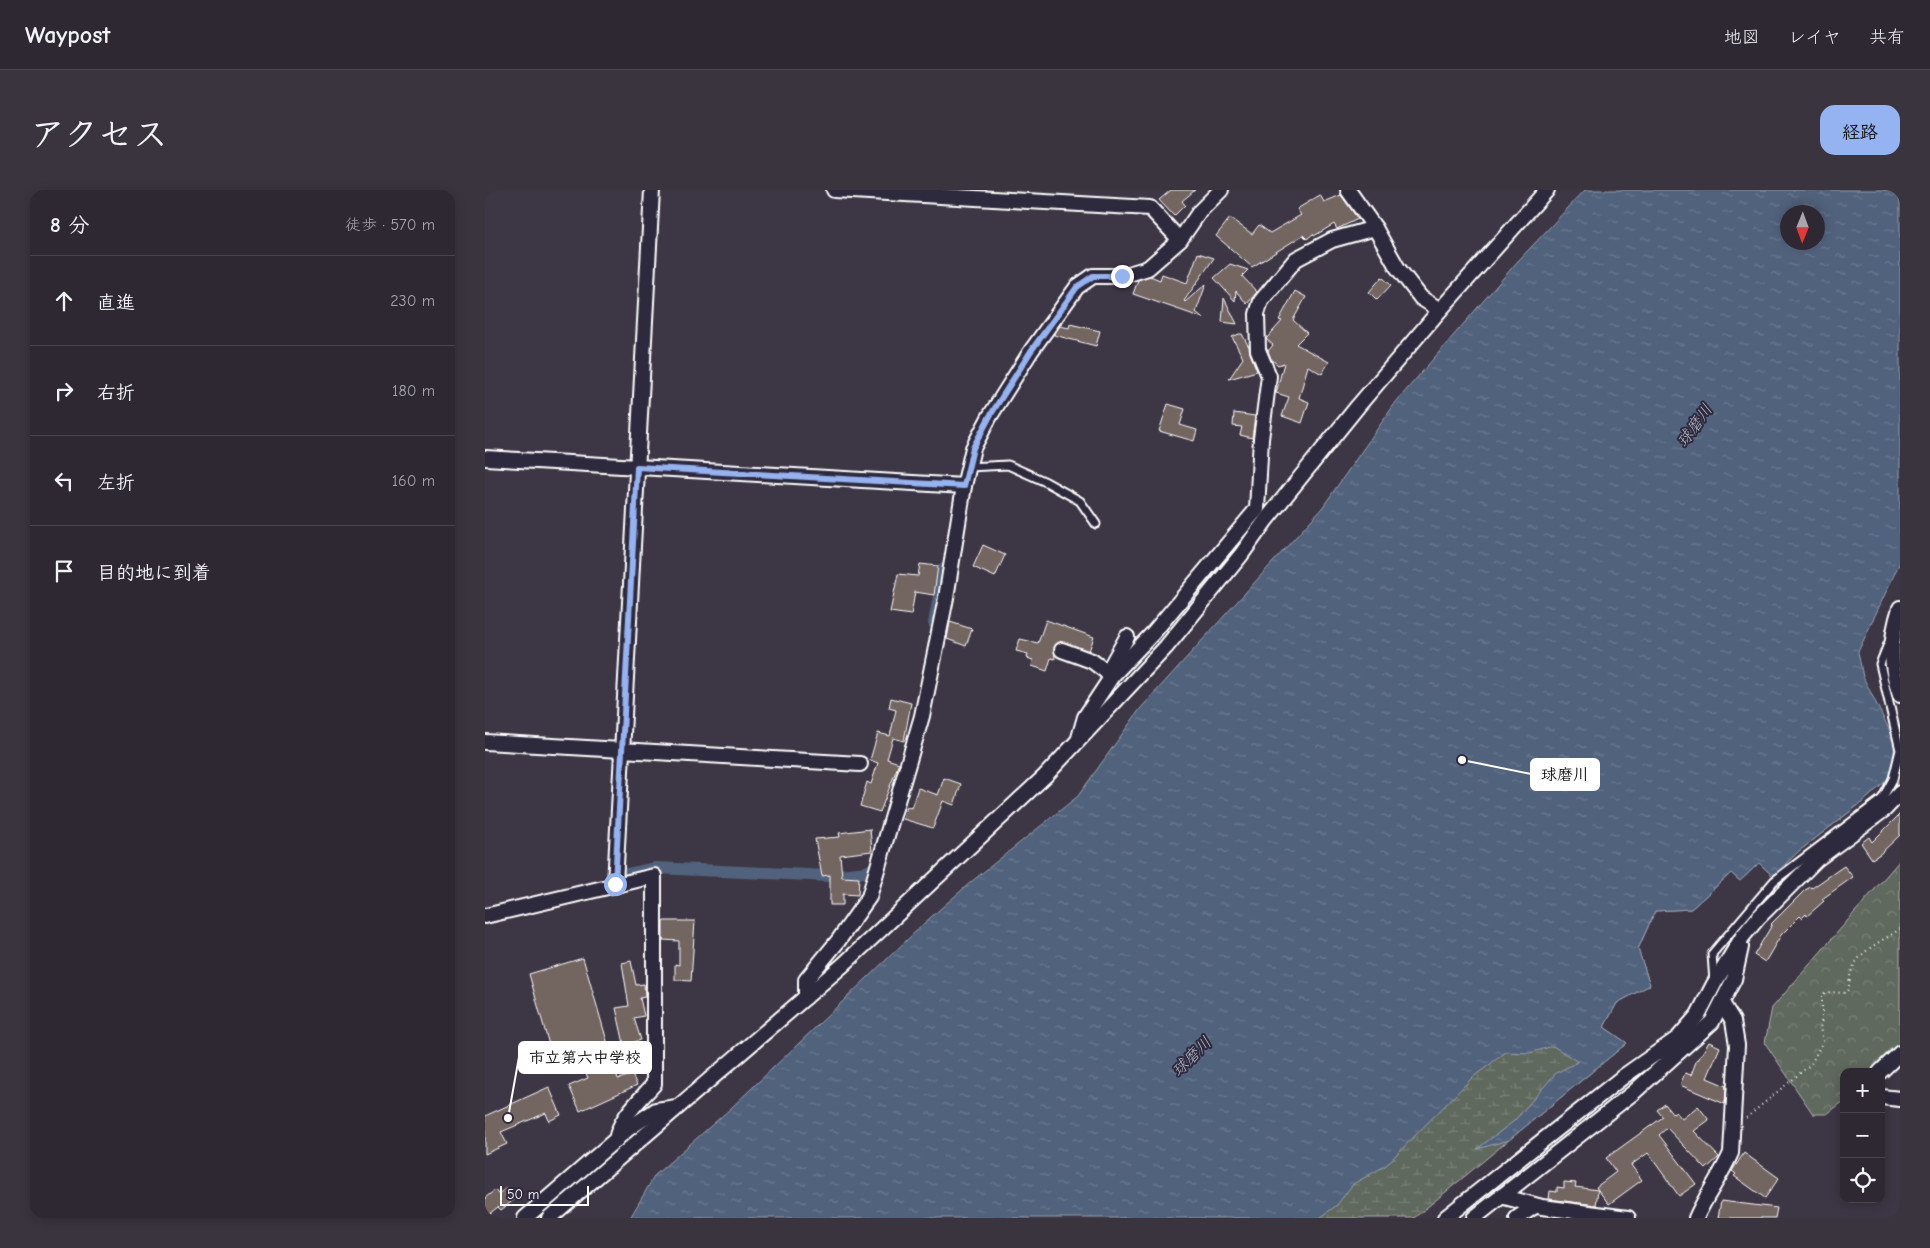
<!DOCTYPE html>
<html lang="ja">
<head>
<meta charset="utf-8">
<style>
	body { margin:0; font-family:"Comic Neue","Klee One",sans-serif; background:#3a343f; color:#f1f3f6 }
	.controls { position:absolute; right:15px; bottom:15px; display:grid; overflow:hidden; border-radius:10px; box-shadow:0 2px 12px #0003 }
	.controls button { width:45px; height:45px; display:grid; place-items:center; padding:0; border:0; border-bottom:1px solid #49444e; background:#2e2833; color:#f1f3f6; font:25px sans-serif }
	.compass { position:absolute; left:1295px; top:15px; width:45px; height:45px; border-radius:50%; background:#2e2833; box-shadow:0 2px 12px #0003; rotate:181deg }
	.scale { position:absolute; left:15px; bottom:12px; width:89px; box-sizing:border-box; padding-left:5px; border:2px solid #fff; border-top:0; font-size:14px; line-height:18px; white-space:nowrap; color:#fff; -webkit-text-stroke:4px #2f2a3d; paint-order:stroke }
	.stop { position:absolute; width:15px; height:15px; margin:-11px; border:4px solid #95b2f1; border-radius:50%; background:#fff }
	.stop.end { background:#95b2f1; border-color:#fff; box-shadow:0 1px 5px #0008 }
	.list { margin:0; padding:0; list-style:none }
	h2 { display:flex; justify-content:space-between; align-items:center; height:65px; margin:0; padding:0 20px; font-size:21px }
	h2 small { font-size:16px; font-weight:400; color:#a7a6ac }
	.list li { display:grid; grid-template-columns:32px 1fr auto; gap:15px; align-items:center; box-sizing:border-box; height:90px; padding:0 20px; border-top:1px solid #49444e }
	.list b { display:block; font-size:19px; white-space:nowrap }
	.list em { font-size:16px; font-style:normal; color:#a7a6ac }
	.icon { flex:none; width:28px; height:28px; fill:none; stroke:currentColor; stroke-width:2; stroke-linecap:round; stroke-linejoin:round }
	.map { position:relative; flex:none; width:1415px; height:1028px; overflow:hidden; border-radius:15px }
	header { display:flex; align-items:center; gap:30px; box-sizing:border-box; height:70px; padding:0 25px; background:#2e2833; border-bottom:1px solid #49444e }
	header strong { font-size:24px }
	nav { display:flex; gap:28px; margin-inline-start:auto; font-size:18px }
	.intro { display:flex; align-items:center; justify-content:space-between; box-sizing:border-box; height:120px; padding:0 30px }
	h1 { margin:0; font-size:35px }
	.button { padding:12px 22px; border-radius:15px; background:#95b2f1; color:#111; font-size:18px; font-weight:700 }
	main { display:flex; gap:30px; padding:0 30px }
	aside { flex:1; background:#2e2833; border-radius:15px; box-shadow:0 2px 12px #0003 }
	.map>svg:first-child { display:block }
	.forest { fill:url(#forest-crowns); stroke:#b0b4ae }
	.wetland { fill:url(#wetland-marsh); stroke:#b0b4ae }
	.water { fill:url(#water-ripples); stroke:#97a1b0; fill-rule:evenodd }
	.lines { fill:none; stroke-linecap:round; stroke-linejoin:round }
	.canal { stroke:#51627c; stroke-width:12 }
	.building { fill:#736561; stroke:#fff }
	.service-casing { stroke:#fff; stroke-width:11 }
	.minor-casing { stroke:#fff; stroke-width:18 }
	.path { stroke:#fff; stroke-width:2; stroke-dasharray:1 4; stroke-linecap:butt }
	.service { stroke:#2f2a3d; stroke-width:7 }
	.minor { stroke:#2f2a3d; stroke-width:14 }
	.route { stroke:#95b2f1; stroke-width:6 }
	.labels { text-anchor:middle; stroke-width:4; stroke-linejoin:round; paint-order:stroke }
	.water-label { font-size:16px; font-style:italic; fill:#b1b8c4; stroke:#2f2a3d }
	.leader { fill:none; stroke:#fff; stroke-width:2 }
	.callout-dot { fill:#fff; stroke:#2f2a3d; stroke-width:2 }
	.callout { fill:#fff; stroke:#fff; stroke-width:2 }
	.callout-label { font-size:16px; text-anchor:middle; font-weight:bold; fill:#111 }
</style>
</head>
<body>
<header>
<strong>Waypost</strong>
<nav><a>地図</a><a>レイヤ</a><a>共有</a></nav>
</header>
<div class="intro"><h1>アクセス</h1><a class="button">経路</a></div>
<main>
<aside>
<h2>8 分<small>徒歩 · 570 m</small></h2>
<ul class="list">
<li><svg class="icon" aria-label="ahead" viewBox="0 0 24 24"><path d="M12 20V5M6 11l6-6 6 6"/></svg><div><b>直進</b></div><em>230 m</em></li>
<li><svg class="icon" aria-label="right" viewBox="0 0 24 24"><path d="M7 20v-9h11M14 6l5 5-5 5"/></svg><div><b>右折</b></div><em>180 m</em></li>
<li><svg class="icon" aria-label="left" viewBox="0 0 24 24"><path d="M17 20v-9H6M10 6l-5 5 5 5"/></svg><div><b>左折</b></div><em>160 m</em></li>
<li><svg class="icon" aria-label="arrive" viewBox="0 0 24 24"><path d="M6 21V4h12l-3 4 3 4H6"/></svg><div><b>目的地に到着</b></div></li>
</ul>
</aside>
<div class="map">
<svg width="1415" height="1028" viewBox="0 0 1415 1028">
	<defs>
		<pattern id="forest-crowns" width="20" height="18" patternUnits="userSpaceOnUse" patternTransform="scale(1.25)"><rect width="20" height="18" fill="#61695d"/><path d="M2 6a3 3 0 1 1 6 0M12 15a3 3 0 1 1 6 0" fill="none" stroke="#798075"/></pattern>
		<pattern id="wetland-marsh" width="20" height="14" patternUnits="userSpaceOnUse" patternTransform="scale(1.25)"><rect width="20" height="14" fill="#61695d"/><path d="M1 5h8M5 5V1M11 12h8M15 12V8" fill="none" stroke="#798075"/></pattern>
		<pattern id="water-ripples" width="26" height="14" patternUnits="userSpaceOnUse" patternTransform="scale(1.25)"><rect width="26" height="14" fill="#51627c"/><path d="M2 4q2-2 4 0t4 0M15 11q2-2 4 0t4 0" fill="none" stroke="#6b7a90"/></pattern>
	</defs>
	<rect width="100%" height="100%" fill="#3d3644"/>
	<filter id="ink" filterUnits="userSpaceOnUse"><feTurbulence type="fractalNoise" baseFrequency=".02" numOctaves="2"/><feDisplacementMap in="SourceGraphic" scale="10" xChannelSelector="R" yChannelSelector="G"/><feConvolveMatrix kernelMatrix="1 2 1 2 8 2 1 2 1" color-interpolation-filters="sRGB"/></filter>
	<g filter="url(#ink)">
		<!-- forest -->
		<polygon class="forest" points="1415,670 1415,858 1395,882 1359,882 1359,911 1342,924 1328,924 1280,853 1287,818"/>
		<!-- wetland -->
		<polygon class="wetland" points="1408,570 1402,590 1380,610 1314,661 1288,686 1274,673 1255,691 1246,683 1206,719 1170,721 1153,759 1165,795 1132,813 1119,837 1142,853 929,1028 745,1028 998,806"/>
		<!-- water -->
		<path class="water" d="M 1100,0 L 1415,0 L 1415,372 L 1373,462 L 1378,487 L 1410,551 L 1408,570 L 1402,590 L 1380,610 L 1314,661 L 1288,686 L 1274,673 L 1255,691 L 1246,683 L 1206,719 L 1170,721 L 1153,759 L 1165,795 L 1132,813 L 1119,837 L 1142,853 L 1024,950 L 992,959 L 1029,931 L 1071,883 L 1093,872 L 1068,856 L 1045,863 L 1021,862 L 988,887 L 900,976 L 868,994 L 852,1015 L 835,1028 L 145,1028 L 170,985 L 245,919 L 446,727 L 486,692 L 593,606 L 655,519 L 837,318 L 911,212 L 1032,72 ZM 1302,22 L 1332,22 L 1332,52 L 1302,52 Z"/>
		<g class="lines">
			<!-- canal -->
			<g class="canal">
				<polyline points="449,433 459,379"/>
				<polyline points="137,685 170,678 345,686 382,682 393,675 394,669"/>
			</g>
		</g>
		<!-- building -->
		<g class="building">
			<polygon points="686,0 710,0 697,11 700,15 689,26 674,10"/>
			<polygon points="835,5 839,12 856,5 873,29 852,39 849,34 829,46 828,44 822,49 818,45 767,77 731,46 745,28 767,44 774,35 785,43 816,25 812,19"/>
			<polygon points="713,63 729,68 699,111 700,112 721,94 711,122 718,128 648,104 653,90 665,86 675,90 677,84 702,93"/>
			<polygon points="745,74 763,80 757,86 772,102 762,114 751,101 750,111 729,88"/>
			<polygon points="897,87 906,95 892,110 884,102"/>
			<polygon points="810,101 821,107 808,130 822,143 811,154 844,172 837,184 823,176 814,208 824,212 817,233 797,226 804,207 791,203 799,173 793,175 786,169 783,161 788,155 781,149 797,131 794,130"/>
			<polygon points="739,108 752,134 737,132"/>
			<polygon points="585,134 615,141 611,156 569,145 575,136 584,138"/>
			<polygon points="754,144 757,144 764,157 765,163 772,181 744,189 758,168 747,147"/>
			<polygon points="683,214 700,219 695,235 712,240 709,251 674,241"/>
			<polygon points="749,223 770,226 767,248 755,245 757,237 748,236"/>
			<polygon points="498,355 520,365 510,387 488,377"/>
			<polygon points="435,374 453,376 449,405 430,402 426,425 405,422 413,384 433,386"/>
			<polygon points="561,430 609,447 604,461 575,452 569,457 570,469 566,468 562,481 547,476 548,470 542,468 543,464 531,461 535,449 553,453"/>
			<polygon points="465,432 487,439 481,456 462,449"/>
			<polygon points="406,508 426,513 419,551 408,548 402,569 414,573 395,622 375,616 382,592 386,594 393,573 385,570 393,543 405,546 411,520 404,518"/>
			<polygon points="459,588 476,594 469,615 458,611 448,638 418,629 422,617 426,618 433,598 453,605"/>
			<polygon points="1415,624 1415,645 1395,664 1387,669 1376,653 1384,647 1387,652"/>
			<polygon points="385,639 387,661 355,665 357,687 374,688 373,705 358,704 358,715 345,715 345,685 337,686 330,649 355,647 354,643"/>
			<polygon points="1359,676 1368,687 1337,709 1339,711 1322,726 1321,724 1317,728 1315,726 1296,745 1280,772 1269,765 1287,735 1286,734 1320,700 1326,697 1327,698"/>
			<polygon points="178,731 210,731 206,791 190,790 190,774 194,775 194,751 178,750"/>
			<polygon points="98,768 133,889 147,885 152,895 95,921 84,896 103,888 92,862 68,869 44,784"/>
			<polygon points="146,771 151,795 159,794 160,807 155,808 159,826 149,828 156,850 149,852 157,882 146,885 131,818 144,816 137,773"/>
			<polygon points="1224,852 1235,857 1222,888 1241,896 1240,914 1195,895 1200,883 1206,885 1212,869 1213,870"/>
			<polygon points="64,897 76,925 64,931 61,923 16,942 22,954 0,964 0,926"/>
			<polygon points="1180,914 1188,924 1191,922 1197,929 1213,916 1224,930 1209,941 1234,967 1221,979 1182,938 1174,945 1211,994 1194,1006 1163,963 1146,975 1157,990 1124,1014 1113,1000 1111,1015 1064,1009 1065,1001 1072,1002 1072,997 1079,998 1079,992 1091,993 1090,997 1113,1000 1111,997 1131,982 1121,968 1178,927 1172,920"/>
			<polygon points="1259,963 1294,988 1280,1008 1249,986 1251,984 1247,981"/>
			<polygon points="21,998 30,1009 16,1020 13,1017 0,1027 0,1008 10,1000 13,1004"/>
			<polygon points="1236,1011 1292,1018 1290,1028 1233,1028"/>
		</g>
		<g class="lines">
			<!-- service casing -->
			<g class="service-casing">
				<g id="service">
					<polyline points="483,277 523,275 561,292 595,311 611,334"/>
					<polyline points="1229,792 1227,764 1289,691 1397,609 1408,589 1415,560 1395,474 1403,454"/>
				</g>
			</g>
			<!-- minor casing -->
			<g class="minor-casing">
				<g id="minor">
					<polyline points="349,0 665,18 695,50"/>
					<polyline points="863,0 890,38 912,77 936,108 955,120"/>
					<polyline points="0,268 479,296"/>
					<path d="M 1415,418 C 1405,450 1404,473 1415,505"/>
					<polyline points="577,460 607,471 627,486"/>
					<polyline points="622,483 642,447"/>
					<polyline points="594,548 600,527 627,486 668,443 772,319 776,249 784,186 773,160 772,124 776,111 811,69 847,50 890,38"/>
					<polyline points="0,552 375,574"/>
					<polyline points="130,694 167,0"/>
					<path d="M 0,726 L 169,686 L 169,894 C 154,911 135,927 131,950"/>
					<polyline points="321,807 321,790 353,751 384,707 437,526 461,408 479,296 488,258 505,226 546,161 592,97 608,86 637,86 663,78 695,50 715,21 736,0"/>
					<polyline points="1395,882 1415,863"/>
					<polyline points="1396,907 1415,909"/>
					<polyline points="1016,1006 1057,1017 1143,1028"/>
					<polyline points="40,1028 143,939 171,920 192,917"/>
					<polyline points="64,1028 358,775 560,586 681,457 756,365 781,330 873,216 955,120 1062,0"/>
					<polyline points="960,1028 1139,886 1193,848 1213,825 1229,794 1258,746 1273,728 1332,669 1400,619 1415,603"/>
					<polyline points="989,1028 1149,902 1227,832 1249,789 1256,757"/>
					<polyline points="1032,1028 1050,1016"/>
					<path d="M 1211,1028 C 1221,1005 1236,986 1246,963 L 1252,855 L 1248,831 L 1237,813"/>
				</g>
			</g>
			<!-- path -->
			<path class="path" d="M 1261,928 L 1326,874 L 1338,851 L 1335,838 L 1337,829 L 1337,804 L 1342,802 L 1361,803 C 1366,796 1363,788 1367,780 C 1374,760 1398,751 1415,739"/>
			<!-- service -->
			<use href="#service" class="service"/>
			<!-- minor -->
			<use href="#minor" class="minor"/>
		</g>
	</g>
	<g class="lines" filter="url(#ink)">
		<!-- route -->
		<polyline class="route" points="130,694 152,277 479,296 488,258 505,226 546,161 592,97 608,86 637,86"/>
	</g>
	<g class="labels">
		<!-- water labels -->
		<g class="water-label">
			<text transform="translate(1209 235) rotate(-54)" y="6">球磨川</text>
			<text transform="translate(706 866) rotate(-45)" y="6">球磨川</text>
		</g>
	</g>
	<!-- callouts -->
	<path class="leader" d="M977 570L1046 584M23 928L34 867"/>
	<g class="callout-dot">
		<circle cx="977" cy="570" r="5"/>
		<circle cx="23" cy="928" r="5"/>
	</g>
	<g class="callout">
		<rect x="1046" y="569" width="68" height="31" rx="5"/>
		<rect x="34" y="852" width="132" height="31" rx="5"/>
	</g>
	<g class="callout-label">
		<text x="1080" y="590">球磨川</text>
		<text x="100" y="873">市立第六中学校</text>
	</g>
</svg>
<div class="controls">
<button>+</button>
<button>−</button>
<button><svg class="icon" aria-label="locate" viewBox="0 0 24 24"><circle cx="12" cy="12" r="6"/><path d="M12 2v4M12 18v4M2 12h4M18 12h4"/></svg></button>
</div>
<svg class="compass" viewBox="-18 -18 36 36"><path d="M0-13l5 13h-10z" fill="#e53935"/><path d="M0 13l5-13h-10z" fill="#a7a6ac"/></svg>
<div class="scale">50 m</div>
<div class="stop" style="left:130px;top:694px"></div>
<div class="stop end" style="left:637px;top:86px"></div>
</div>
</main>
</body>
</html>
